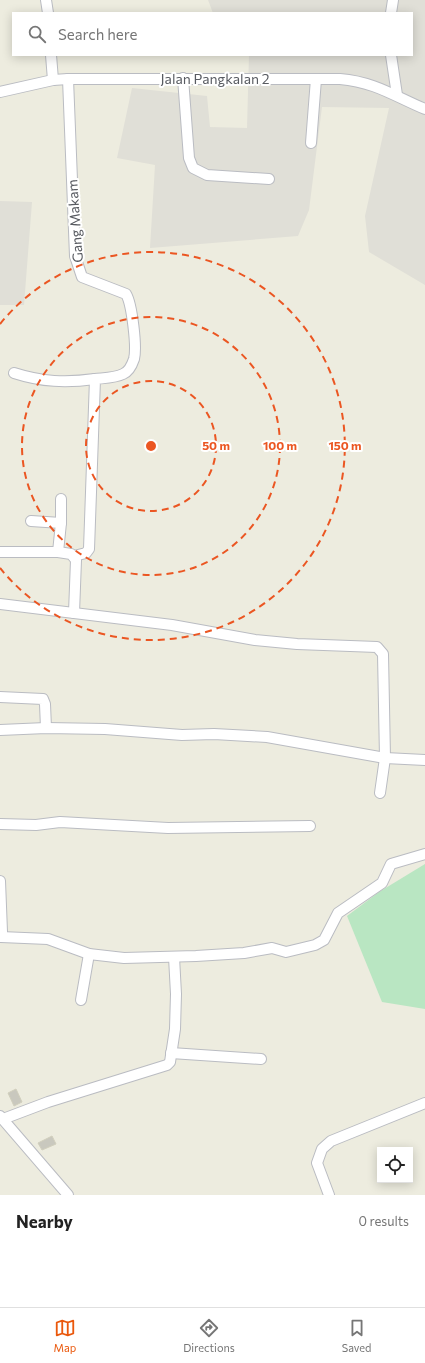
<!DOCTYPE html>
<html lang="en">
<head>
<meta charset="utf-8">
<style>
	body { margin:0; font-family:Commissioner,sans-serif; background:#f2f2f2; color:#222 }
	.controls { position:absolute; right:12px; bottom:12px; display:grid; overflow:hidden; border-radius:0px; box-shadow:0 2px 10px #0003 }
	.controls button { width:36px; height:36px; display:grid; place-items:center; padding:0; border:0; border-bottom:1px solid #e0e0e0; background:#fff; color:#222; font:20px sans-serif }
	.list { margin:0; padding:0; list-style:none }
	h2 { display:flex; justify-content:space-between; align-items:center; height:52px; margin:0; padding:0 16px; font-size:17px }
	h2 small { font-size:13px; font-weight:400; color:#767676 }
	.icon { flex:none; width:22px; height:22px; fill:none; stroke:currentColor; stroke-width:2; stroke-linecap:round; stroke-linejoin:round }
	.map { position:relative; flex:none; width:425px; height:1195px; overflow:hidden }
	.search { position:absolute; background:#fff; box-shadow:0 2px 10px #0003; left:12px; right:12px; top:12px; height:44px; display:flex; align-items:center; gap:10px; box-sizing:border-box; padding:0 14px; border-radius:0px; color:#767676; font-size:15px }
	.sheet { height:112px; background:#fff }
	nav { display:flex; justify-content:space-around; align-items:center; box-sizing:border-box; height:56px; border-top:1px solid #e0e0e0; background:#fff; font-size:11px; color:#767676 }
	nav a { display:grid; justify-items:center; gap:2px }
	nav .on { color:#ea580c }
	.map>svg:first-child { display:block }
	.industrial { fill:#e0dfd7 }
	.green { fill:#b9e6c2 }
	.building { fill:#c9c8be; stroke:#d1cfbd }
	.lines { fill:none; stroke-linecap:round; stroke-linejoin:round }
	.minor-casing { stroke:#babcc2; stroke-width:12 }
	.minor { stroke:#fff; stroke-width:10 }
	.ring { fill:none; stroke:#eb5622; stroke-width:2; stroke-dasharray:7 5 }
	.labels { text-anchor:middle; stroke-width:4; stroke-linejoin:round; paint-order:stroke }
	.street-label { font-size:14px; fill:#585b61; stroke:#fff }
	.centre { fill:#eb5622; stroke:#fff; stroke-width:2 }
	.ring-label { font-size:12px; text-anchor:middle; font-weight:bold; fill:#eb5622; stroke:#fff; stroke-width:4; stroke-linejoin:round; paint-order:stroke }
</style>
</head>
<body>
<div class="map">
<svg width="425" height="1195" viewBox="0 0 425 1195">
	<rect width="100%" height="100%" fill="#edecdf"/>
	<!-- industrial -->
	<g class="industrial">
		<polygon points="208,0 425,0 425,285 369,252 365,216 389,108 322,107 309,210 298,236 150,248 155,165 117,158 132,88 207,96 210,127 247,128 249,55 412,55 412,13 213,13"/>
		<polygon points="0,201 32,202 24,305 0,305"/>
	</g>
	<!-- green -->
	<polygon class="green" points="425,864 425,1009 382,1002 347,916 379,892"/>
	<!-- building -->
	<g class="building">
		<polygon points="16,1089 22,1102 14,1106 8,1093"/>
		<polygon points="52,1136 56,1144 42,1150 38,1143"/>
	</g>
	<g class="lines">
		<!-- minor casing -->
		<g class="minor-casing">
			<g id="minor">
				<polyline points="46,0 48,13"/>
				<polyline points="391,13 393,0"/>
				<polyline points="51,55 53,80"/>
				<polyline points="391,55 397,95"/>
				<polyline points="183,78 189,158 193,168 207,175 269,179"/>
				<path d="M 68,79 L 75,256 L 82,277 L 126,294 C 132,304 137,347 134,359 C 132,365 128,372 123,374 C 115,378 103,378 95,379 L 89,549 L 86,553 L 74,556"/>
				<path d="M 0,92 L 53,80 L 68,79 L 340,79 C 375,82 394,96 425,109"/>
				<polyline points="311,143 316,79"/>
				<path d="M 14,373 C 42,382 66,383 95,379"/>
				<polyline points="61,523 61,499"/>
				<polyline points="0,552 58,552 61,523 31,521"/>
				<polyline points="58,552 71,554 76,560 74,613"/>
				<polyline points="0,604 172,625 255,640 297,644 377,647 383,654 385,758 380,793"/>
				<polyline points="0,697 43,699 45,704 46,728"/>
				<polyline points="0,730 46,728 105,729 182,735 214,734 267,737 385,758 425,760"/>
				<polyline points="0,824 36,825 60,822 168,828 310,826"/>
				<polyline points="0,881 2,932 0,937"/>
				<polyline points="1,937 48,939 89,954 124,958 196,956 244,953 272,948 286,952 315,945 324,940 338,913 382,883 391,864 425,854"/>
				<polyline points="81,1000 89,954"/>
				<polyline points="171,1053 261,1059"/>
				<polyline points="0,1116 68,1195"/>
				<polyline points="3,1119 48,1102 167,1065 170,1062 175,1029 176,994 174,957"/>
				<polyline points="329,1195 317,1163 322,1149 331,1141 425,1103"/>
			</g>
		</g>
		<!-- minor -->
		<use href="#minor" class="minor"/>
	</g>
	<!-- distance rings -->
	<g class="ring">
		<circle cx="151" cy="446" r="65"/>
		<circle cx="151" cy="446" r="129"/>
		<path d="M0 324A194 194 0 1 1 0 568"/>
	</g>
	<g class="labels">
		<!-- street labels -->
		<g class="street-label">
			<text x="215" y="84">Jalan Pangkalan 2</text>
			<text transform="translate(75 221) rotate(-94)" y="5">Gang Makam</text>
		</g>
	</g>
	<circle cx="151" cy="446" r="6" class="centre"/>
	<g class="ring-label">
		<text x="216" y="450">50 m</text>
		<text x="280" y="450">100 m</text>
		<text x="345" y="450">150 m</text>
	</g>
</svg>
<div class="controls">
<button><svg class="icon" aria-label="locate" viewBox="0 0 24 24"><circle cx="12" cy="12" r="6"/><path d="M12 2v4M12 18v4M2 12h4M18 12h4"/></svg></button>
</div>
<div class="search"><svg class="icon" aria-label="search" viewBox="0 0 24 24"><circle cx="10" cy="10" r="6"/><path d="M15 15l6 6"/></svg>Search here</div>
</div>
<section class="sheet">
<h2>Nearby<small>0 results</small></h2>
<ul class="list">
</ul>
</section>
<nav>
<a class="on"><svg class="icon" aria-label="map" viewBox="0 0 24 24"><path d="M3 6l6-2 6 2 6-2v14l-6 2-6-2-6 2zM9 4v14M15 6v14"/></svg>Map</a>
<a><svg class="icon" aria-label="directions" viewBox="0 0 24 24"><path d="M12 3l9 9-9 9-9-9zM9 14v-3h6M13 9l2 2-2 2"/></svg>Directions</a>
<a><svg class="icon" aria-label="saved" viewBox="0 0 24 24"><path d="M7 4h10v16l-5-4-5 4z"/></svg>Saved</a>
</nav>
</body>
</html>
